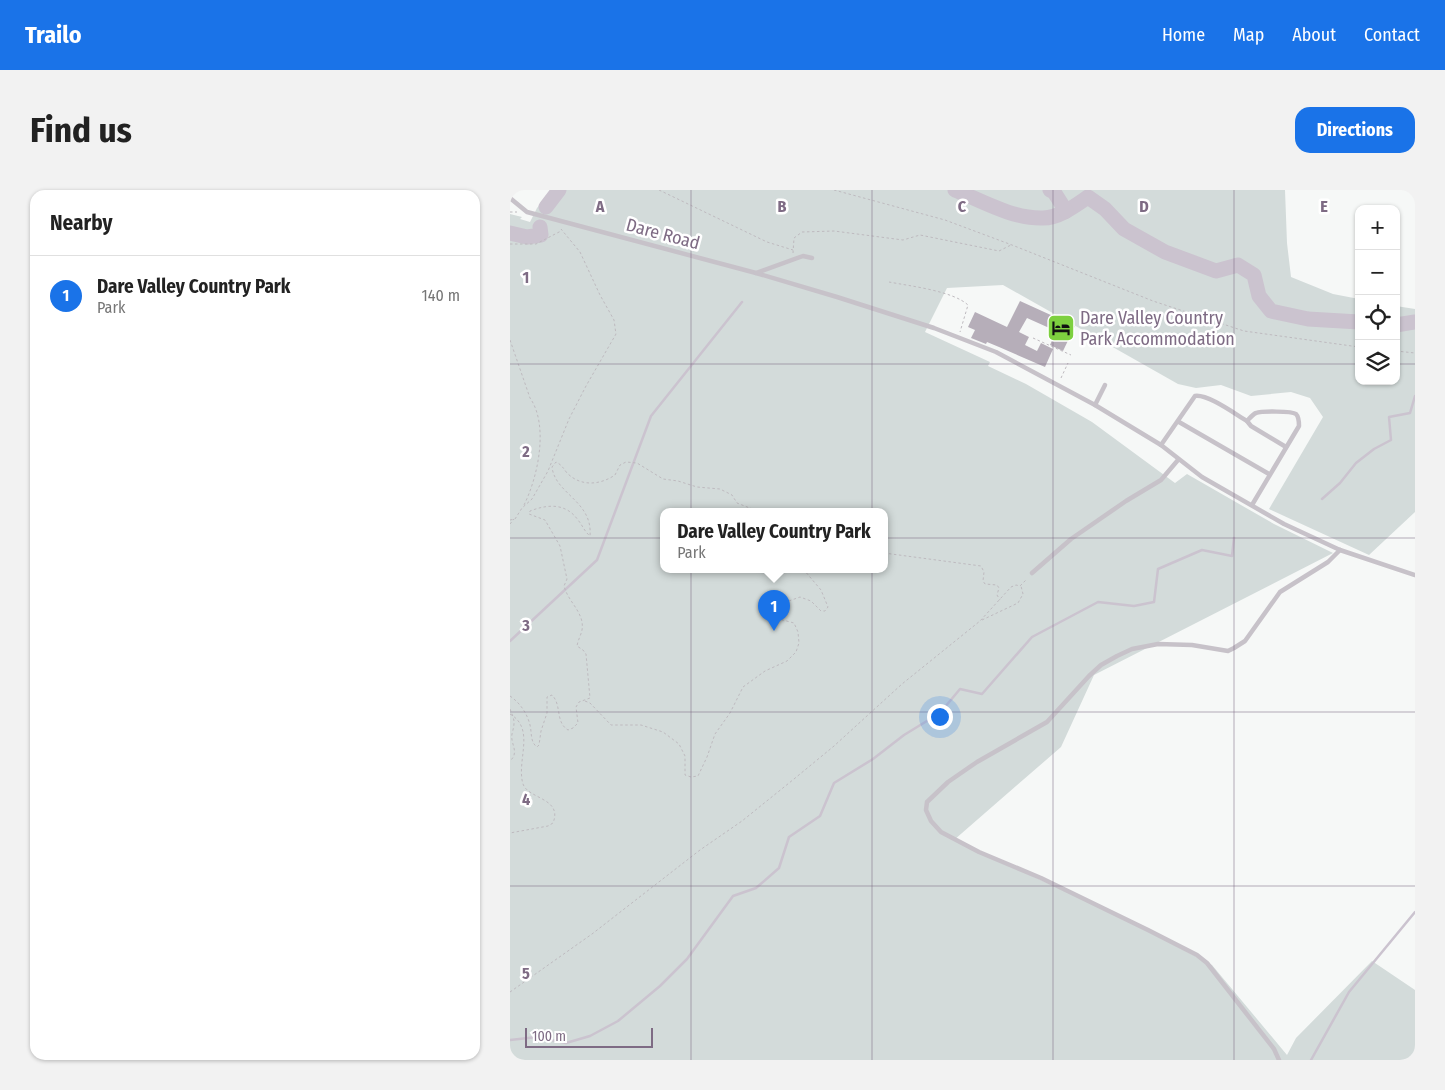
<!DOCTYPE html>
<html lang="en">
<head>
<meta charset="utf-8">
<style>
	body { margin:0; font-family:"Fira Sans Condensed",sans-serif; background:#f2f2f2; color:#222 }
	.controls { position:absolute; right:15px; top:15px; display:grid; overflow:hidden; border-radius:10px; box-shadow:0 1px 4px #0004 }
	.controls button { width:45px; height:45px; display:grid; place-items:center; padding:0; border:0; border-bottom:1px solid #e0e0e0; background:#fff; color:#222; font:25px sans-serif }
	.scale { position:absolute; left:15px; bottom:12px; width:128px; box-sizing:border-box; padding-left:5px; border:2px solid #7e6b84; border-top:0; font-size:14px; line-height:18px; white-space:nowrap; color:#7e6b84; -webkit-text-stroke:4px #fff; paint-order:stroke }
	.you { position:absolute; left:429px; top:526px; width:18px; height:18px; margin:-12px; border:4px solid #fff; border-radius:50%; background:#1a73e8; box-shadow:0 0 0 8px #1a73e833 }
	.badge { display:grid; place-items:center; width:32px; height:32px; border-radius:50%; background:#1a73e8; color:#fff; font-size:16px; font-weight:700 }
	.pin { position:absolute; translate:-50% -41px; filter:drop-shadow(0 1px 2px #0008) }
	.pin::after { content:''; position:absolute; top:26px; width:18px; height:15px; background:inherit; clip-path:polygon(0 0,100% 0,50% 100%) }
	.popup { position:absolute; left:150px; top:318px; width:228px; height:65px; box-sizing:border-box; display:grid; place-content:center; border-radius:10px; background:#fff; filter:drop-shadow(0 1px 4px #0005); font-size:16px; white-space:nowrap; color:#767676 }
	.popup b { font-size:19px; color:#222 }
	.popup::after { content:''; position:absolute; left:50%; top:100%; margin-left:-10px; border:10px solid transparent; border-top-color:#fff }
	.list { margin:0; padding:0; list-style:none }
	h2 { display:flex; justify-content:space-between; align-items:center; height:65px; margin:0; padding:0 20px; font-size:21px }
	h2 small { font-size:16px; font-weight:400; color:#767676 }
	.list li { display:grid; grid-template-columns:32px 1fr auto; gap:15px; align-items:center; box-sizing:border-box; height:80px; padding:0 20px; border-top:1px solid #e0e0e0 }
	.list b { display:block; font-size:19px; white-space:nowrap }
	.list p { margin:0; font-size:16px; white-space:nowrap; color:#767676 }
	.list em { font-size:16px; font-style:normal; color:#767676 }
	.icon { flex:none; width:28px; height:28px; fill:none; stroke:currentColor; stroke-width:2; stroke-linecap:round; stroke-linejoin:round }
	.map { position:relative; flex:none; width:905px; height:870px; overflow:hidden; border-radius:15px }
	header { display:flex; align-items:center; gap:30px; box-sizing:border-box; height:70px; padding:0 25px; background:#1a73e8; color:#fff }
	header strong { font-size:24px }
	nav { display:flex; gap:28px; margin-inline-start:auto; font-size:18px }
	.intro { display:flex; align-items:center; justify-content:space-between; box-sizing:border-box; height:120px; padding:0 30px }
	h1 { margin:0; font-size:35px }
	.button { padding:12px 22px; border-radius:15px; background:#1a73e8; color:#fff; font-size:18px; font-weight:700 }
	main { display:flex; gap:30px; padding:0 30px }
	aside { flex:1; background:#fff; border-radius:15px; box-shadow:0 1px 4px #0004 }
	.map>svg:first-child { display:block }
	.green { fill:#d3dbda; fill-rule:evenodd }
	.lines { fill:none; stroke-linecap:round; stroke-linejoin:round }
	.stream { stroke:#cbc3cf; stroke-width:2.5 }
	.river { stroke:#cbc3cf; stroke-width:15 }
	.building { fill:#b6aeb9 }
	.path { stroke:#bebabf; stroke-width:1; stroke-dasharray:2.5 2.5; stroke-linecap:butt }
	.service { stroke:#c7c2c9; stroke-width:4.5 }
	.grid { fill:none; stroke:#7e6b84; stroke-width:1; stroke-opacity:0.55 }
	.labels { text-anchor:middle; stroke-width:5; stroke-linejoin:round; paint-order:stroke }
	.street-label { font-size:18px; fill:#7e6b84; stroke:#fff }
	.poi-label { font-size:18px; fill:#7e6b84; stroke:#fff; text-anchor:start }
	.grid-label { font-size:16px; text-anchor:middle; font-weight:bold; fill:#7e6b84; stroke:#fff; stroke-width:5; stroke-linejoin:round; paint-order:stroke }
</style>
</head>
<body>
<header>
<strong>Trailo</strong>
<nav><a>Home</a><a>Map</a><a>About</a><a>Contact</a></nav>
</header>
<div class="intro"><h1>Find us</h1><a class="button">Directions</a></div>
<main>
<aside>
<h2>Nearby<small></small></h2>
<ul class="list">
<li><span class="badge">1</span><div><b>Dare Valley Country Park</b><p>Park</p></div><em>140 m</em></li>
</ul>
</aside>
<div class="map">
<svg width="905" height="870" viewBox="0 0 905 870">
	<rect width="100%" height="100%" fill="#f6f8f7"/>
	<!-- green -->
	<path class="green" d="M 42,0 L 775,0 L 777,53 L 781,87 L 823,104 L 849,109 L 849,191 L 886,191 L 886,116 L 905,119 L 905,322 L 859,365 L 759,319 L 813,227 L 800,208 L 781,202 L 741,206 L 711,195 L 686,198 L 668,194 L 493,95 L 437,98 L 415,142 L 480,172 L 478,176 L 516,194 L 582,232 L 665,293 L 677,284 L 764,334 L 823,363 L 584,485 L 551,557 L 444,650 L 613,728 L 702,775 L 777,865 L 786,848 L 862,771 L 905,800 L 905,870 L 0,870 L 0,24 L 12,27 L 10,29 L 20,32 L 27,18 ZM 154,322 L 374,322 L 374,380 L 154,380 Z"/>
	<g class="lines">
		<!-- stream -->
		<g class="stream">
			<polyline points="812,309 830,293 846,273 864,259 881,250 879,227 900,223 905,206"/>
			<polyline points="0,451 87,370 141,226 232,112"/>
			<polyline points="0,850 27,847 56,853 80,846 108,831 150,796 177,769 223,706 246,698 269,678 279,647 310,626 324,593 363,569 394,545 430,523 450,499 472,504 522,447 588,412 624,416 644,412 648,379 692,360 722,366 724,348"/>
			<polyline points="801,870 839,802 905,722"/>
		</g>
		<!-- river -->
		<g class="river">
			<path d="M 445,0 C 472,11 503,29 533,28 C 549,28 565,16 578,7 L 595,19 L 614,39 L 655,62 L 706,81 L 728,75 L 744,85 L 749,106 L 761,121 L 798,129 L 849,132"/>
			<polyline points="540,0 544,2 556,21"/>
			<polyline points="36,17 49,0"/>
			<polyline points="0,43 17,47 31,45 30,37"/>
			<polyline points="886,135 905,132"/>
		</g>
	</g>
	<!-- building -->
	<polygon class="building" points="510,111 565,136 553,161 540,155 546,141 517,128 509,142 519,147 515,155 527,161 531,153 543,159 535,177 489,157 477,152 476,154 461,148 465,140 458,137 465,122 497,137"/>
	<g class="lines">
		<!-- path -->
		<g class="path">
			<polyline points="149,0 257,52 283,60"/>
			<polyline points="324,0 435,30 502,55 643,111 734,141 849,157"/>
			<polyline points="0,22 7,22"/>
			<polyline points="0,54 26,54 51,41"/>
			<polyline points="283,63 284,48 292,42 324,41 393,50 410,45 489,61 501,55"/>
			<path d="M 379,92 C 400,96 443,101 458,115 L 450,142"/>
			<polyline points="523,148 561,165"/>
			<path d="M 0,150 L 20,208 C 39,235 28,287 14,315"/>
			<polyline points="886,161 905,163"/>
			<polyline points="551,188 558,173"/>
			<polyline points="0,330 5,329 12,318 22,309 38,281 59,229 76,196 106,144 104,130 90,105 70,62 51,39"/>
			<polyline points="0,334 4,329"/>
			<polyline points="374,363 471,376 474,382 473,391 475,394 487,395 489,398 487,405 490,410"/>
			<polyline points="472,430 508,413 513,404 511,396"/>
			<path d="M 0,506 C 10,513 17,523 20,535 C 22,543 20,552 27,557 L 29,555 L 31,541 L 37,523 L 37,507 L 42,505 C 52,515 45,532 58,540 L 63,538 L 68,533 L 66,517 L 69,512 L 80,508 L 76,464 L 73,460 L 67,456 C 68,450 71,445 72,440 C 75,423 58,412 54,396 L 57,389 L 50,356 L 35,330 L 19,324 L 20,321 C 38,314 56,313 68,330 C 73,336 74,341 80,346 C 83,311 45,304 42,277 L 46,272 C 52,275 53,278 57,283 C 71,297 90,295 105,285 L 110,275 L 116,272 L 127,273 L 153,289 L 168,291 L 187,297 L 210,299 L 222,305 L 227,313 L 250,322"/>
			<polyline points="75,511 80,513 101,535 131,535 153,542 169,554 175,566 175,585 181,587 188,586 197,567 205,544 220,523 233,497 255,481 277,471 286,462 289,453 288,442 284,433 254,425 251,421 250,417 256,413 276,412 290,407 301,411 311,421 315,421 318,417 311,400 294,380"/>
			<path d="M 0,519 C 5,531 5,532 2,544 C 0,554 10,562 0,571"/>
			<path d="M 0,524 C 26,539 6,571 13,594 C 18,609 53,608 43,633 L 38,636 L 0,643"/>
			<polyline points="0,802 82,744 190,660 232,631 284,589 324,556 392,494 470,431 501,397 506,395 510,396 517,389"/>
		</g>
		<!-- service -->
		<g class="service">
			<polyline points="0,8 17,22 246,83 327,107 424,138 486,162 585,215 651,255 692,287 774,334 830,360 905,385"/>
			<polyline points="246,83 293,66 302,68"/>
			<polyline points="585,215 595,195"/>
			<path d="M 737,231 C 739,229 743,224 746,223 C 751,221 782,221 786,224 C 789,227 789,232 789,236 L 742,315"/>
			<polyline points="669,232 759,284"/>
			<path d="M 651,255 L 685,206 C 698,204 725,224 737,231 L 741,236 L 776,257"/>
			<polyline points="522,383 561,349 616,311 651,290 668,270"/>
			<polyline points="769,870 764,859 697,773 687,765 638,740 531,688 469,662 431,642 421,631 416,620 417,612 438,592 467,572 537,532 579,486 591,475 607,466 622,459 648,454 682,455 718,461 724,458 735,451 770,402 818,372 830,360"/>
		</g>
	</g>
	<!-- grid -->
	<path class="grid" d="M 181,0 L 181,870M 362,0 L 362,870M 543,0 L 543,870M 724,0 L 724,870M 0,174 L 849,174M 886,174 L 905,174M 0,348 L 905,348M 0,522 L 905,522M 0,696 L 905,696"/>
	<!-- icons -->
	<defs>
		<g id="hotel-square" transform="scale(1.4375)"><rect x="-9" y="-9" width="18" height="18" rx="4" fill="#7dd03f" stroke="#fff"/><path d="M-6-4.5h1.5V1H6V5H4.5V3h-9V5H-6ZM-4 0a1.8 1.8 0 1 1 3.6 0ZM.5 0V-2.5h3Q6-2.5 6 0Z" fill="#111"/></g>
	</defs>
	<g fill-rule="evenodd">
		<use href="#hotel-square" x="551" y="138"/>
	</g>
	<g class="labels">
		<!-- street labels -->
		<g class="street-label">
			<text transform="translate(153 44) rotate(15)" y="6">Dare Road</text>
		</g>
		<!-- poi labels -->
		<g class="poi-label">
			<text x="570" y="134">Dare Valley Country<tspan x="570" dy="21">Park Accommodation</tspan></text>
		</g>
	</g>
	<g class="grid-label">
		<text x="90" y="22">A</text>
		<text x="272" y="22">B</text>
		<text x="452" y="22">C</text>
		<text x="634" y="22">D</text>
		<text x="814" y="22">E</text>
		<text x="16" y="93">1</text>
		<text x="16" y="267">2</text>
		<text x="16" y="441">3</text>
		<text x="16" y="615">4</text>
		<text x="16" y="789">5</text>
	</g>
</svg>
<div class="controls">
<button>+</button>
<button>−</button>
<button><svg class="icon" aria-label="locate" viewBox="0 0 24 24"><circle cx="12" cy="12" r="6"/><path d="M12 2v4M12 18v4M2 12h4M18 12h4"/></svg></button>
<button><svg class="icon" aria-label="layers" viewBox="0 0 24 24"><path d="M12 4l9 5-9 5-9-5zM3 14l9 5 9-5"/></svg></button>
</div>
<div class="scale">100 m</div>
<div class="you"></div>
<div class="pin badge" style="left:264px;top:441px">1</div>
<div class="popup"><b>Dare Valley Country Park</b>Park</div>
</div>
</main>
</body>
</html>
